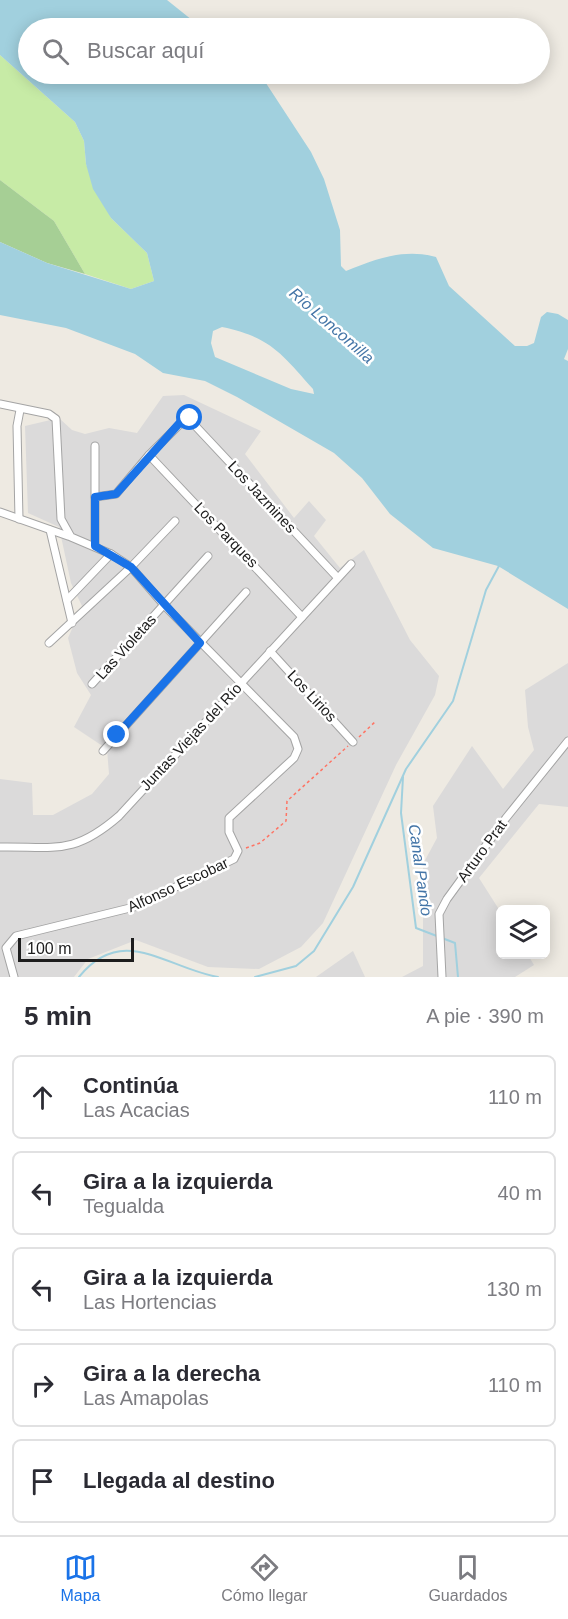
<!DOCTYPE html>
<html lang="es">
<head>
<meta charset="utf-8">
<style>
	body { margin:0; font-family:Helvetica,sans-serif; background:#f7f7f7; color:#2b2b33 }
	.controls { position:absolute; right:18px; bottom:18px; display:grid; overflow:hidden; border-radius:9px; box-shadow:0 3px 15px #0003 }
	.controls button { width:54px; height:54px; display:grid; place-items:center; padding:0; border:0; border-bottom:2px solid #e1e1e2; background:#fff; color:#2b2b33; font:30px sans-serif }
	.scale { position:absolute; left:18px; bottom:15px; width:116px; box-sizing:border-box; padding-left:6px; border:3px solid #1d1d1d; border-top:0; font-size:16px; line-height:21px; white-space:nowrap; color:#1d1d1d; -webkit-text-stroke:4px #fff; paint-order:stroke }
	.stop { position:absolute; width:18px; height:18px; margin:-14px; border:4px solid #1a73e8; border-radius:50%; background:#fff }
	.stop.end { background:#1a73e8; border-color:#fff; box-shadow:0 2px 6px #0008 }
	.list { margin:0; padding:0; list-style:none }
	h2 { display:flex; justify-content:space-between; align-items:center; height:78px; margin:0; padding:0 24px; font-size:26px }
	h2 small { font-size:20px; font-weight:400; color:#7c7c81 }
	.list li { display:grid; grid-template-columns:39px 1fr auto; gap:18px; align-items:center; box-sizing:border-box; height:84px; margin:0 12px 12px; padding:0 12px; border:2px solid #e1e1e2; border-radius:9px }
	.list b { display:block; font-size:22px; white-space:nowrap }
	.list p { margin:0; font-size:20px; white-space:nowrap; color:#7c7c81 }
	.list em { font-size:20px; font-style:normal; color:#7c7c81 }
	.icon { flex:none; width:33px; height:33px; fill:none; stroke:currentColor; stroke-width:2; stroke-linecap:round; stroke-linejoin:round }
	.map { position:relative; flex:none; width:568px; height:977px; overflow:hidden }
	.search { position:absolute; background:#fff; box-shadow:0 3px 15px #0003; left:18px; right:18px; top:18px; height:66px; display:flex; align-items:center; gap:15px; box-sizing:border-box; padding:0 21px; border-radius:33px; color:#7c7c81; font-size:22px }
	.sheet { height:558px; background:#fff }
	nav { display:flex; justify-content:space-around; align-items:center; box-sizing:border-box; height:84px; border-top:2px solid #e1e1e2; background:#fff; font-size:16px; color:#7c7c81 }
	nav a { display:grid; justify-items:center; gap:3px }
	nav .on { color:#1a73e8 }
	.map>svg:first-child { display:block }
	.residential { fill:#dbdada }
	.grass { fill:#c7eba6 }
	.forest { fill:#a6cf95 }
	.water { fill:#a1d0de; fill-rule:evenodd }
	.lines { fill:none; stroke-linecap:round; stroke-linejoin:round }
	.stream { stroke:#a1d0de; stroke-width:2 }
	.minor-casing { stroke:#a4a4a4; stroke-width:9 }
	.path { stroke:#fe7464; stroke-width:1.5; stroke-dasharray:3 3; stroke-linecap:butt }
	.minor { stroke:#fff; stroke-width:7 }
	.route { stroke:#1a73e8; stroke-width:8 }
	.labels { text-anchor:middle; stroke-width:5; stroke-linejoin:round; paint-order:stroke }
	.street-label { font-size:15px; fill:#1d1d1d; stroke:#fff }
	.water-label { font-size:16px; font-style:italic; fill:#4475a7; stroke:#fff }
</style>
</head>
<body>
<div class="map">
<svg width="568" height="977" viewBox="0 0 568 977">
	<rect width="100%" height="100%" fill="#eeeae2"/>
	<!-- residential -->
	<g class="residential">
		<polygon points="184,395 261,431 245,454 294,518 309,501 326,520 314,536 340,568 364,550 410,640 439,676 435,695 396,765 323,923 301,947 259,969 208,967 136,940 88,959 74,977 0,977 0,779 32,783 33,815 53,815 92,794 109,774 107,749 74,727 91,695 77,673 68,638 82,606 71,583 59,527 28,513 25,426 59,418 72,430 85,434 109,428 137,433 163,396"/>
		<polygon points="568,663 568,807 539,804 479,878 500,911 500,954 528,955 534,965 515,977 402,977 423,966 423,864 437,838 433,806 472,746 503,789 534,750 528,727 525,690"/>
		<polygon points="353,951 365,977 316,977"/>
	</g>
	<!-- grass -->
	<polygon class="grass" points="0,55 75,122 84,141 86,164 111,218 147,253 154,281 131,289 85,274 54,221 0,180"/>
	<!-- forest -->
	<polygon class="forest" points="0,180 54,221 85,274 47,263 0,242"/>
	<!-- water -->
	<path class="water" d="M 0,0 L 167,0 L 192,20 L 208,28 L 28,28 L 28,74 L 260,74 L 311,152 L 324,179 L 340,230 L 341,266 L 346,271 C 376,259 404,248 436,257 L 449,286 L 515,346 L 527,346 L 534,343 L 541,317 L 547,312 L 558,314 L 568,320 L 568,349 L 564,359 L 568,361 L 568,609 L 498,566 L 433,548 L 390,514 L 362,478 L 334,453 L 237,397 L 205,381 L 163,373 L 135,354 L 66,328 L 0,315 L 0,242 L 47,263 L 131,289 L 154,281 L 147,253 L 111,218 L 93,189 L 86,164 L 84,141 L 75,122 L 0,55 ZM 222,327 C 270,337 281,353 313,389 L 314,394 L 291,389 L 215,357 L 211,343 L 213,331 Z"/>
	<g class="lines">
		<!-- stream -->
		<g class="stream">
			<polyline points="403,777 401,813 416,928 455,943 458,977"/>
			<path d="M 79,977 C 123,923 166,968 218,977"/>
			<polyline points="255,977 296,966 314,951 353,887 406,769 453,701 486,590 500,564"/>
		</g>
		<!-- minor casing -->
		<g class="minor-casing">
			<g id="minor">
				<polyline points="0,404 49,414 56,419 61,519 71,537 111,554 131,567 164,605 294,737 298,749 294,758 229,818 229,832 238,851 234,859 134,907 16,936 6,948 14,977"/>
				<polyline points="149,455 302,617"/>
				<polyline points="95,497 116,494 149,455 187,417 337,577"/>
				<polyline points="0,512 68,536"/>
				<polyline points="19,519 17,426 20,410"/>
				<polyline points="50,530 72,623"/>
				<polyline points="95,546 95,446"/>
				<polyline points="67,600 111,554"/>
				<polyline points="49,643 131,567 175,521"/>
				<polyline points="270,651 353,742"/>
				<polyline points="92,684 208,556"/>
				<polyline points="103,751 246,592"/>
				<path d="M 0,847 C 55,846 73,856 119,816 L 351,564"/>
				<polyline points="442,977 439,914 447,899 506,818 568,741"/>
			</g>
		</g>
		<!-- path -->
		<g class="path">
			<polyline points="359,737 376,721"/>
			<polyline points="246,848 260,843 286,821 287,801 348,746"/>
		</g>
		<!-- minor -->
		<use href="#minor" class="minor"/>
	</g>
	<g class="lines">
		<!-- route -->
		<polyline class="route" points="117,735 200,643 131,567 95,546 95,497 116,494 184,418 190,418"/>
	</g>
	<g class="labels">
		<!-- street labels -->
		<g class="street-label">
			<text transform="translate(262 497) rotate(47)" y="5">Los Jazmines</text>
			<text transform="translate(226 535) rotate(46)" y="5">Los Parques</text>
			<text transform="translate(126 647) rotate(-48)" y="5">Las Violetas</text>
			<text transform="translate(312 696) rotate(47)" y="5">Los Lirios</text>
			<text transform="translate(191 737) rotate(-47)" y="5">Juntas Viejas del Río</text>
			<text transform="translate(482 851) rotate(-54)" y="5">Arturo Prat</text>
			<text transform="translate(178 885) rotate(-25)" y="5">Alfonso Escobar</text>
		</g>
		<!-- water labels -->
		<g class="water-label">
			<text transform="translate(332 325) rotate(41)" y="6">Río Loncomilla</text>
			<text transform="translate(421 870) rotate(82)" y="6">Canal Pando</text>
		</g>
	</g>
</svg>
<div class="controls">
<button><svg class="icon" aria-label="layers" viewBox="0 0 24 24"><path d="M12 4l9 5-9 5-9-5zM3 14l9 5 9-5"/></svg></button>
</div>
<div class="scale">100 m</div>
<div class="stop" style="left:190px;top:418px"></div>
<div class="stop end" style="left:117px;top:735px"></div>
<div class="search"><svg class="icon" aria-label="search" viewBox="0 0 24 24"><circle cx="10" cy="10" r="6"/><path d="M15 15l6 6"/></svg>Buscar aquí</div>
</div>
<section class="sheet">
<h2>5 min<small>A pie · 390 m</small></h2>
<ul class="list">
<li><svg class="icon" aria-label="ahead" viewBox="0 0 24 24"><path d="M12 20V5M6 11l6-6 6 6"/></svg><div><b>Continúa</b><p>Las Acacias</p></div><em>110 m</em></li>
<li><svg class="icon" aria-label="left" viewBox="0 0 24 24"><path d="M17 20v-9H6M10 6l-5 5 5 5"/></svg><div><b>Gira a la izquierda</b><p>Tegualda</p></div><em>40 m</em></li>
<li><svg class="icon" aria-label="left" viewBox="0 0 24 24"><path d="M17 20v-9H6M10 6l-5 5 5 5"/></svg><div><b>Gira a la izquierda</b><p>Las Hortencias</p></div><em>130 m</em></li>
<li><svg class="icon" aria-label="right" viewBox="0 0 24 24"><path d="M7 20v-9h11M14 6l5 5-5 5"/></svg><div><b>Gira a la derecha</b><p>Las Amapolas</p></div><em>110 m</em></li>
<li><svg class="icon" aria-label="arrive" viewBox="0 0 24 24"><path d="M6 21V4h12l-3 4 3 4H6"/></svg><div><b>Llegada al destino</b></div></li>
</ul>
</section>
<nav>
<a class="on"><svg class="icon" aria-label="map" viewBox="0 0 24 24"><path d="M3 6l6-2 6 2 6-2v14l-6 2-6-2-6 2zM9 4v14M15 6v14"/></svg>Mapa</a>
<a><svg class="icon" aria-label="directions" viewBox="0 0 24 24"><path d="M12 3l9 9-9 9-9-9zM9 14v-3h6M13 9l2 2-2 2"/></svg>Cómo llegar</a>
<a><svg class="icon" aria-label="saved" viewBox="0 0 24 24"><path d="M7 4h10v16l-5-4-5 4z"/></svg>Guardados</a>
</nav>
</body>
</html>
